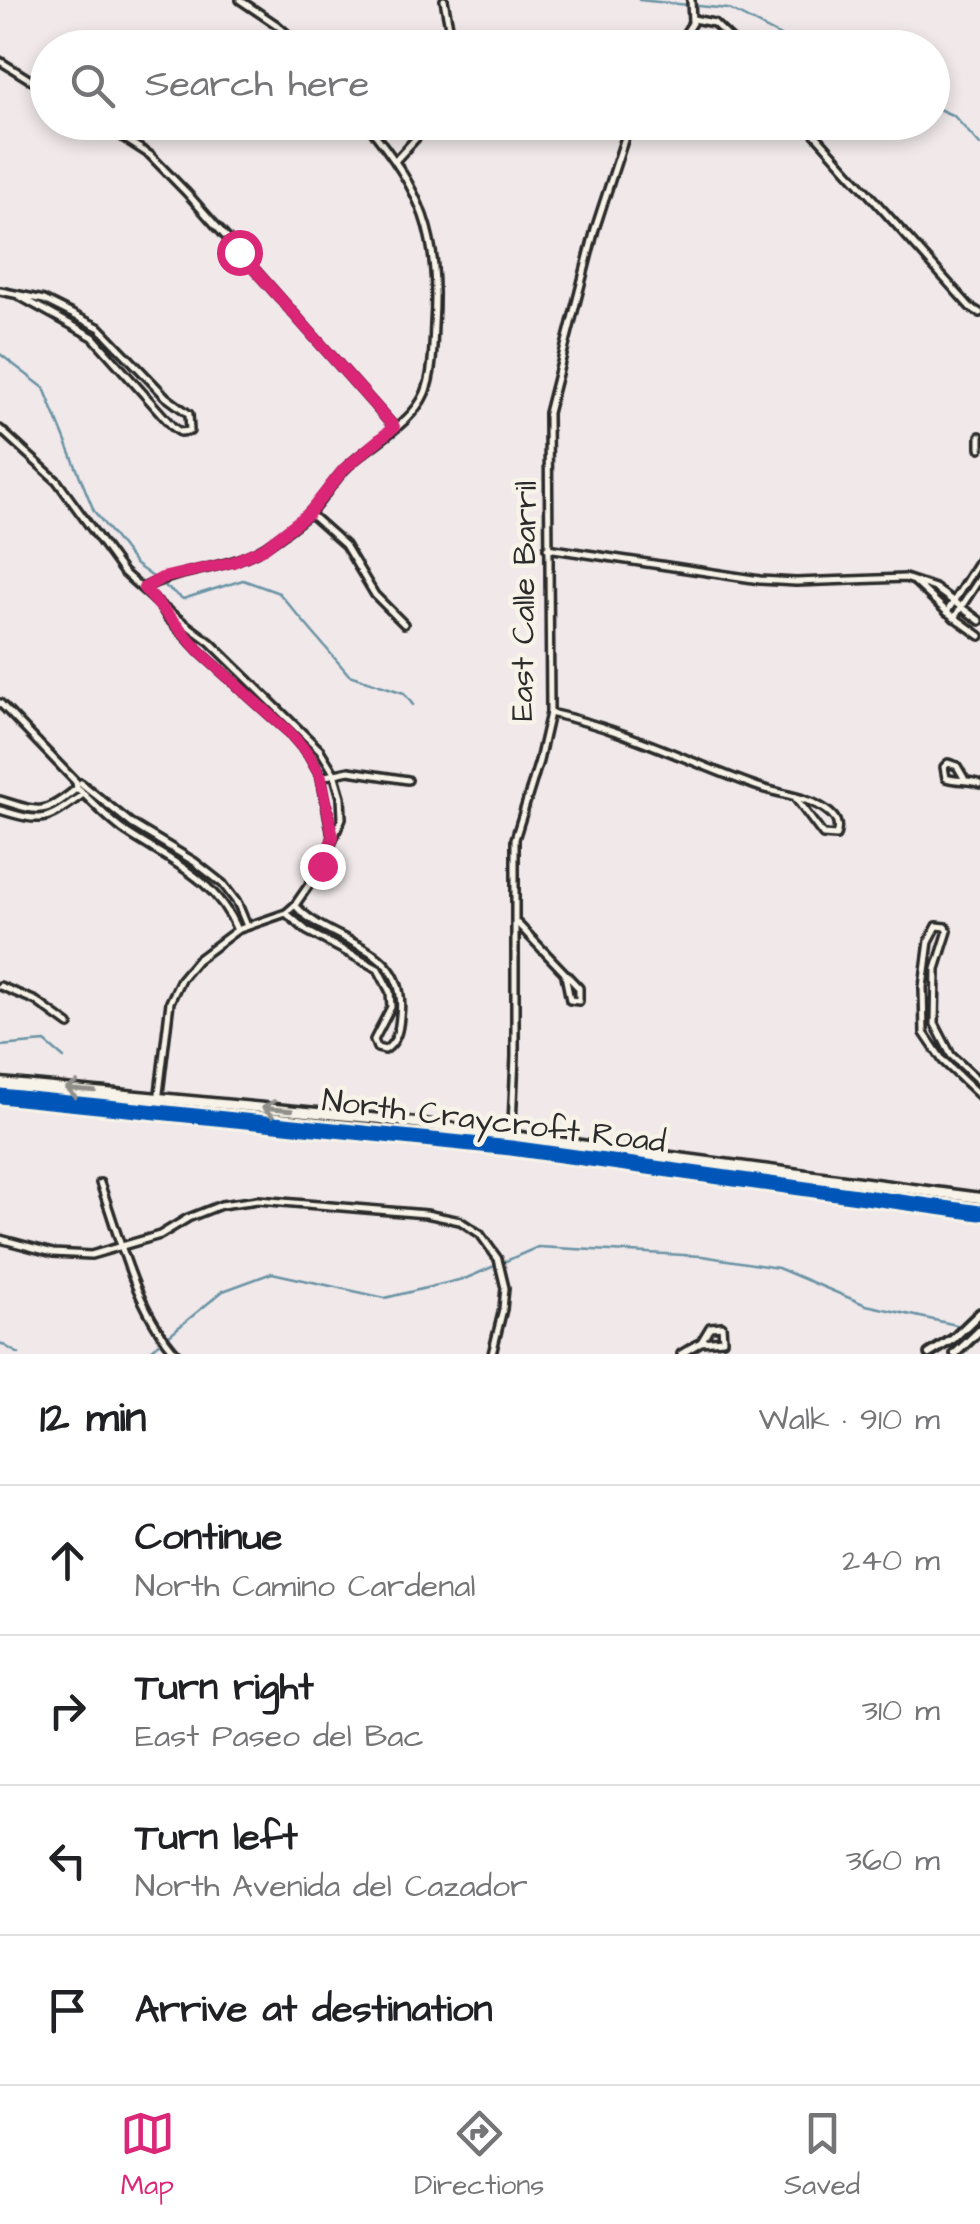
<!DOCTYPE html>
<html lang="en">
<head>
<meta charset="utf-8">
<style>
	body { margin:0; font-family:"Architects Daughter",sans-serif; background:#f2f2f2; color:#202124 }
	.stop { position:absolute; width:30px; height:30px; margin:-22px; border:8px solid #db2777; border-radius:50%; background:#fff }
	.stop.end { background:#db2777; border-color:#fff; box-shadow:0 2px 10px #0008 }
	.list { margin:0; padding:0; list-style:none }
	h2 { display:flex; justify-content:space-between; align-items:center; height:130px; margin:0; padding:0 40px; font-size:42px }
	h2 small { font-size:32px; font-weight:400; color:#757577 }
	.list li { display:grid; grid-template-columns:65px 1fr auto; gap:30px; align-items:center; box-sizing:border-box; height:150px; padding:0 40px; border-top:2px solid #e0e0e0 }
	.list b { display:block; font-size:38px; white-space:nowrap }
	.list p { margin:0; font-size:32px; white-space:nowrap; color:#757577 }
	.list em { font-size:32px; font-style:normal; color:#757577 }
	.icon { flex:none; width:55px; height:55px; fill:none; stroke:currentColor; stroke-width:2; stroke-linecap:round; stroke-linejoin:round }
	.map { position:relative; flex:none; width:980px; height:1354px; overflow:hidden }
	.search { position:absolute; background:#fff; box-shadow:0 5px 15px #0003; left:30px; right:30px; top:30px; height:110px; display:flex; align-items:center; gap:25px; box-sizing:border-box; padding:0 35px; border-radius:55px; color:#757577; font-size:38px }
	.sheet { height:730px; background:#fff }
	nav { display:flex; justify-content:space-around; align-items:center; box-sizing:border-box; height:140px; border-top:2px solid #e0e0e0; background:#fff; font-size:28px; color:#757577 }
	nav a { display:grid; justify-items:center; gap:5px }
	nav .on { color:#db2777 }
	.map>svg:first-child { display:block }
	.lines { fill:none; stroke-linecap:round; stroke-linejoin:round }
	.stream { stroke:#6b93a5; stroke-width:2.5 }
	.minor-casing { stroke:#2b2b2b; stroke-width:12 }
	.tertiary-casing { stroke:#2b2b2b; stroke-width:14 }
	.secondary-casing { stroke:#2b2b2b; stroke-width:15 }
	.minor { stroke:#f7f3e8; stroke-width:5 }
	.tertiary { stroke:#f7f3e8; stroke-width:6 }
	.secondary { stroke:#f7f3e8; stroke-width:8 }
	.cycleway-casing { stroke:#f7f3e8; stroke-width:21 }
	.cycleway { stroke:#0057b8; stroke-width:15 }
	.oneway { stroke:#918f8a }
	.route { stroke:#db2777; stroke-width:12 }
	.labels { text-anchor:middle; stroke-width:9; stroke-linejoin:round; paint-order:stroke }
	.street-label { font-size:32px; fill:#2b2b2b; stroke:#f7f3e8 }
</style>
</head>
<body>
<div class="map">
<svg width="980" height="1354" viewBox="0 0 980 1354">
	<rect width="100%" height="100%" fill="#f0e8e9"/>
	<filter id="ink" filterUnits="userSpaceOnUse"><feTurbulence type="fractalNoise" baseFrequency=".01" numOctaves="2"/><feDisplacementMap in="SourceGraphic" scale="20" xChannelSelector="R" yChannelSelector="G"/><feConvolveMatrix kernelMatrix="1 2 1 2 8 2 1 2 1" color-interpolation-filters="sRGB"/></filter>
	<g filter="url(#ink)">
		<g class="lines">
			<!-- stream -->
			<g class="stream">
				<polyline points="639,0 728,9 804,48"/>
				<polyline points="932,106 954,116 980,145"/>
				<polyline points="0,354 44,388 94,511 135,564 153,577"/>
				<polyline points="162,584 183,599 243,580 279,593 349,675 404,693 413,705"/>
				<polyline points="0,1046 45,1042 64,1058"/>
				<polyline points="0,1343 19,1354"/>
				<polyline points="146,1354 223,1291 272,1273 385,1298 467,1278 538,1247 702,1256 778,1268 866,1305 961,1326"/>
			</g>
			<!-- minor casing -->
			<g class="minor-casing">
				<g id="minor">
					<polyline points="240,0 277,25 303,48"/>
					<polyline points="444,0 453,48"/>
					<polyline points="693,19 714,23 740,48"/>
					<polyline points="676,48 692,23 691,0"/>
					<polyline points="0,61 48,91"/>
					<polyline points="99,122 150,155 187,193 394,427"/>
					<polyline points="804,122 970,307 980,313"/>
					<polyline points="396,160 431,122"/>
					<polyline points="0,291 44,300 100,328 166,397 189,414 190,431 180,432 173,427 93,337 19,296"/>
					<polyline points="0,429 57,481 123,572 160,605 168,618 200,652 289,732 308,754 321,777 332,836"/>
					<polyline points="980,436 980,448"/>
					<polyline points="309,513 345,545 375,595 404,624"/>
					<polyline points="547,548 760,580 796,582 905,578 935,588 980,621"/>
					<polyline points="915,582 947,612 980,636"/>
					<path d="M 143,588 C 182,568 229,570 266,546 C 280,537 296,525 309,514 C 323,500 333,480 348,466 C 371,444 412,424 425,393 C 433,374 433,346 434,325 C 440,235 422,191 365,122"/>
					<polyline points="947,612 980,559"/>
					<polyline points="954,618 980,578"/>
					<polyline points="0,703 76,782"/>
					<path d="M 550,713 C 626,730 682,759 753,785 C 776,794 807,796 826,810 C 836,817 840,824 836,836 L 823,835 L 796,799"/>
					<polyline points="321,777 349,771 408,780"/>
					<path d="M 964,778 L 957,766 L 948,763 L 944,767 L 946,778 C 958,782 968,779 980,784"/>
					<path d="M 76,782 L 77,788 C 94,803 110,822 129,834 C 172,862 216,879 237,930"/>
					<polyline points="81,783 132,824 195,862 223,884 238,904 247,926"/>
					<path d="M 0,800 C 39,812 43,816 76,789"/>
					<path d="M 0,810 C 43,823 45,822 82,795"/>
					<path d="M 286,913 L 307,931 L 378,969 L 390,992 L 391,1007 L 374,1040 L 377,1048 L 385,1050 C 397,1042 399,1030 400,1016 C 409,942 331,947 295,905"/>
					<polyline points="518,924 579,988 579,1001 570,1000 565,975"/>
					<polyline points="0,986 36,1001 69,1025"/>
					<polyline points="980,1082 951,1055 935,1024 936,969 948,931 946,927 937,926 929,941 923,987 924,1033 943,1061 980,1096"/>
					<polyline points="157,1110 170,1002 181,979 197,960 237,930 286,913 295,905 322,866 342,818 341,797 334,773 320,750 210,642 160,605"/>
					<polyline points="511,1148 515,1056 515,839 539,761 550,713 548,413 595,229 630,122"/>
					<path d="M 100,1183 C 121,1241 135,1308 177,1354"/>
					<polyline points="0,1239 53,1253 91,1255 160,1235 188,1218 221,1205 258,1200 426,1214 460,1221 480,1234 498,1259 505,1288 503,1309 492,1354"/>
					<polyline points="681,1354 701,1342 710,1327 722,1326 723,1340 701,1342"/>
				</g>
			</g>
			<!-- tertiary casing -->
			<g class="tertiary-casing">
				<g id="tertiary">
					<polyline points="929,1354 953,1339 980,1313"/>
					<polyline points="955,1354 980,1330"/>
				</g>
			</g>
			<!-- secondary casing -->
			<g class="secondary-casing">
				<g id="secondary">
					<polyline points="0,1083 392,1120 980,1198"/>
					<polyline points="0,1096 511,1148 980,1213"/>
				</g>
			</g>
			<!-- minor -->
			<use href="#minor" class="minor"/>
			<!-- tertiary -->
			<use href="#tertiary" class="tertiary"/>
			<!-- secondary -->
			<use href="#secondary" class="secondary"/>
			<!-- cycleway casing -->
			<g class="cycleway-casing">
				<polyline id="cycleway" points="0,1096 511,1148 980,1213"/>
			</g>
			<!-- cycleway -->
			<use href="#cycleway" class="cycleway"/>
		</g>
		<!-- one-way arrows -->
		<defs><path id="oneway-shaft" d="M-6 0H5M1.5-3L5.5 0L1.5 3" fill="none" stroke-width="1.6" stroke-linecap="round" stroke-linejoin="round" transform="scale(2.5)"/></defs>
		<g class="oneway">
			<use href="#oneway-shaft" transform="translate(80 1090) rotate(-175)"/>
			<use href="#oneway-shaft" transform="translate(277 1109) rotate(-175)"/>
		</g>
	</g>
	<g class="lines" filter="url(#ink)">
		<!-- route -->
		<polyline class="route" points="239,252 394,427 344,469 309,513 264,548 233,562 162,578 144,588 200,652 289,732 308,754 321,777 333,837 322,866"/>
	</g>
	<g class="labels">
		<!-- street labels -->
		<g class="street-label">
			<text transform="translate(523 601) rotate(-89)" y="11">East Calle Barril</text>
			<text transform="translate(494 1120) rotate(7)" y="11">North Craycroft Road</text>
		</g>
	</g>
</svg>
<div class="stop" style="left:239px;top:252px"></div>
<div class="stop end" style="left:322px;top:866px"></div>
<div class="search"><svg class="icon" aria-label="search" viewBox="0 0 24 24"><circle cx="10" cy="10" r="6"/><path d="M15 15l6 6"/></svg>Search here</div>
</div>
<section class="sheet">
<h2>12 min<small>Walk · 910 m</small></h2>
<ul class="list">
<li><svg class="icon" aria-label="ahead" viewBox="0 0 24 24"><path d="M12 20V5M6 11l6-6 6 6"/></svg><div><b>Continue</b><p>North Camino Cardenal</p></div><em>240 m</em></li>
<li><svg class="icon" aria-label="right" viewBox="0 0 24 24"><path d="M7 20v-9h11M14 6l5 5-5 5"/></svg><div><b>Turn right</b><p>East Paseo del Bac</p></div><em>310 m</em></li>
<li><svg class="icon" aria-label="left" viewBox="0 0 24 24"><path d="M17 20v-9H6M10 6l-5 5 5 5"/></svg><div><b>Turn left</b><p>North Avenida del Cazador</p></div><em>360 m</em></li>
<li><svg class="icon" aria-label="arrive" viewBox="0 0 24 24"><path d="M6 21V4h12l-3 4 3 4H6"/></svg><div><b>Arrive at destination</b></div></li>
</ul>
</section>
<nav>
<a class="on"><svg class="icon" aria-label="map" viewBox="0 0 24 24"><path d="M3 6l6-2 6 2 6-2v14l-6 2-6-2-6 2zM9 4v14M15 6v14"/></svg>Map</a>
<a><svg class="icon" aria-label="directions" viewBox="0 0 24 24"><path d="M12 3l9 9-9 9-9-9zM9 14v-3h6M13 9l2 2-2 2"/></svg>Directions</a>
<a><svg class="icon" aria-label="saved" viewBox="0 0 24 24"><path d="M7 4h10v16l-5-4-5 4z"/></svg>Saved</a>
</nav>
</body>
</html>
